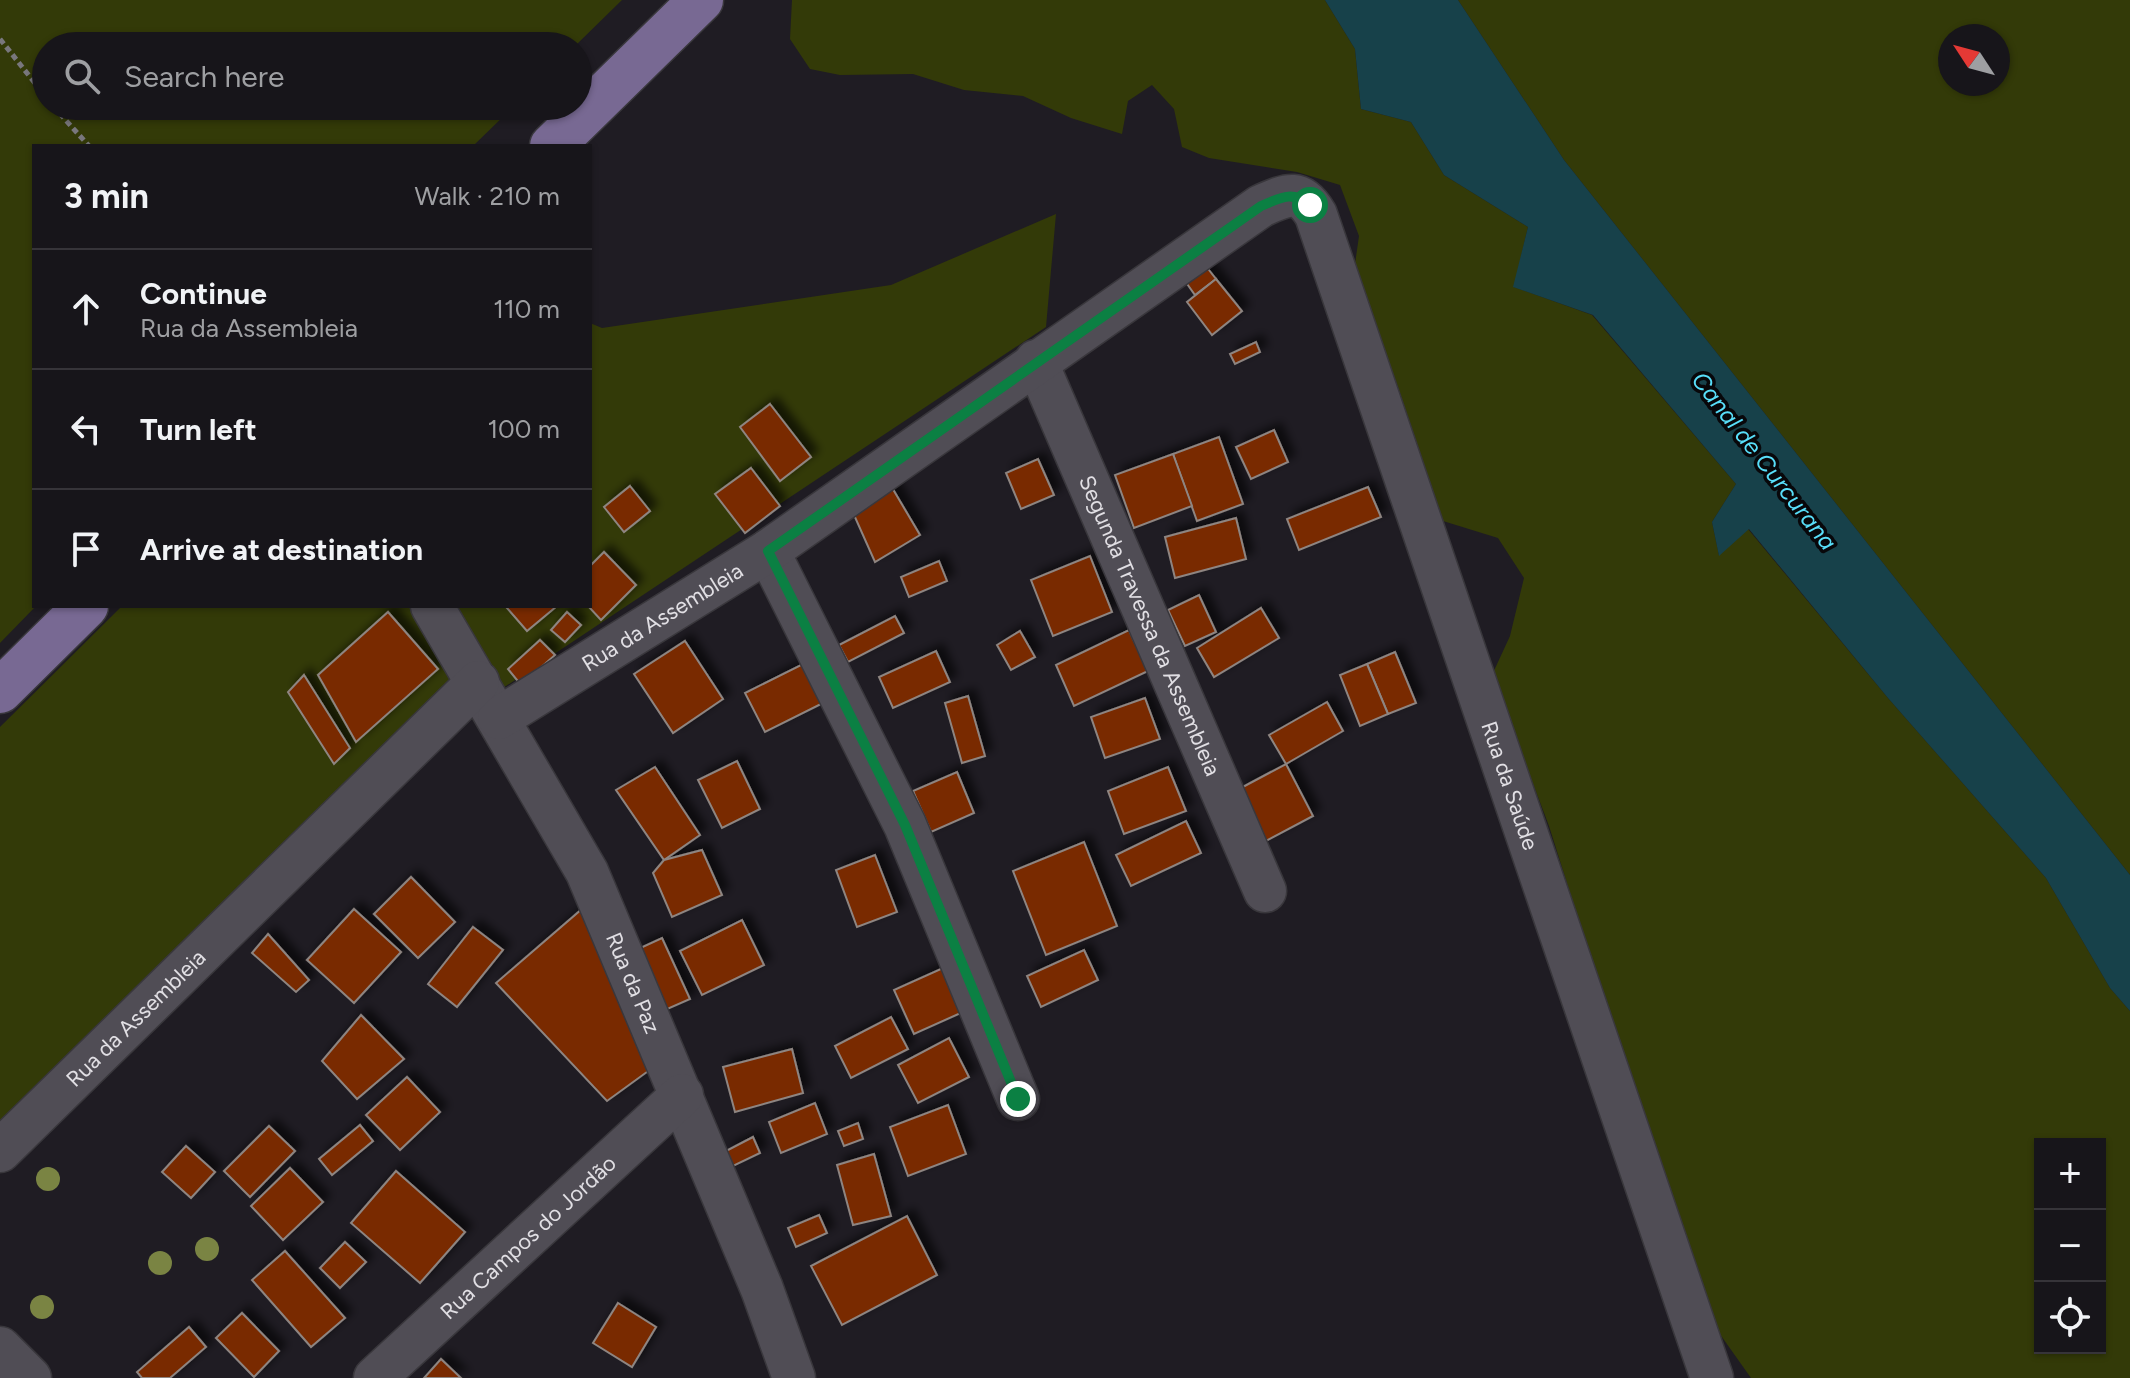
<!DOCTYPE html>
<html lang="en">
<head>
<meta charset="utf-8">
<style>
	body { margin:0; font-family:Figtree,sans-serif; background:#242227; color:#f1f3f6 }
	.controls { position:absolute; right:24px; bottom:24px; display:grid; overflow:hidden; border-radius:0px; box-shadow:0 2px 6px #0004 }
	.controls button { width:72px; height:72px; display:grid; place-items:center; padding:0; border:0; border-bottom:2px solid #363439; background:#17151a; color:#f1f3f6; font:40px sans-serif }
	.compass { position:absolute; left:1938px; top:24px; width:72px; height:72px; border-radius:50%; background:#17151a; box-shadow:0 2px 6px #0004; rotate:306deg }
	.stop { position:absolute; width:24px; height:24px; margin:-18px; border:6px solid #0b8043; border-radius:50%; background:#fff }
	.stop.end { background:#0b8043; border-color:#fff; box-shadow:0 2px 8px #0008 }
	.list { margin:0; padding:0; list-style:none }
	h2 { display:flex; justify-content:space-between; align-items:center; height:104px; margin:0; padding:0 32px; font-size:34px }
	h2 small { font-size:26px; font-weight:400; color:#9e9fa2 }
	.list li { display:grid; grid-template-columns:52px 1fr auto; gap:24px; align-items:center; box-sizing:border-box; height:120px; padding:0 32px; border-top:2px solid #363439 }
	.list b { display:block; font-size:30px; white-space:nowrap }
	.list p { margin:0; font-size:26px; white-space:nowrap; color:#9e9fa2 }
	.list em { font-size:26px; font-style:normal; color:#9e9fa2 }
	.icon { flex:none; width:44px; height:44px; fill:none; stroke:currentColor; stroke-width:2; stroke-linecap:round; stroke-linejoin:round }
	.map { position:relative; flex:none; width:2130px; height:1378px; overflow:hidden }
	.search { position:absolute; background:#17151a; box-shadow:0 2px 6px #0004; left:32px; top:32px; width:560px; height:88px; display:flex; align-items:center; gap:20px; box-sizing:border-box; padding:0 28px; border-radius:44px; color:#9e9fa2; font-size:30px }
	.panel { position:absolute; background:#17151a; box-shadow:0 2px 6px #0004; left:32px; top:144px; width:560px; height:464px; border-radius:0px }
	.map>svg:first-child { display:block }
	.green { fill:#333a08; fill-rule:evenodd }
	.water { fill:#17414a }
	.building { fill:#792900; stroke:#8e8581; stroke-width:2; filter:url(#shadow) }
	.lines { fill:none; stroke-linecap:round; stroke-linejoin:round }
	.minor-casing { stroke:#39373c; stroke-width:45 }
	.primary-casing { stroke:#39373c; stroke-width:47 }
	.path { stroke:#79777d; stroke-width:5; stroke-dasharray:6 4; stroke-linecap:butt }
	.minor { stroke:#504d55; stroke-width:42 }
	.primary { stroke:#786993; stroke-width:44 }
	.tree { fill:#7a8443 }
	.route { stroke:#0b8043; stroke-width:10 }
	.labels { text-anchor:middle; stroke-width:7; stroke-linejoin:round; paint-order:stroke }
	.street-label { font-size:22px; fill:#e1dfe4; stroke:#08070a }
	.water-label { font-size:24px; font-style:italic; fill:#58def9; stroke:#08070a }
</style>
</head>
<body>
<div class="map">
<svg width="2130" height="1378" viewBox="0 0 2130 1378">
	<defs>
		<filter id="shadow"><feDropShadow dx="7" dy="-7" stdDeviation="4" flood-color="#0009"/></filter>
	</defs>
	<rect width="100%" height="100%" fill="#1f1c23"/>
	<!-- green -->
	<g class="green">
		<polygon points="0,0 622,0 575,46 46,46 46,106 514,106 473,146 34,146 34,606 36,606 0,643"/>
		<path d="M 792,0 L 1325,0 L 1355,49 L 1361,109 L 1411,122 L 1444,175 L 1528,227 L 1514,287 L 1592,315 L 1736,484 L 1712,522 L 1719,555 L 1748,529 L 1888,698 L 2046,878 L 2110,988 L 2130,1011 L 2130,1378 L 1751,1378 L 1700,1306 L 1549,826 L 1492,675 L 1510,636 L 1524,578 L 1498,538 L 1443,521 L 1397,384 L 1354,271 L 1359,236 L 1340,185 L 1297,172 L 1209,158 L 1182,147 L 1174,109 L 1152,85 L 1128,101 L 1122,134 L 1071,118 L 1023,96 L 964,90 L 913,74 L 840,75 L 810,69 L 790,39 ZM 2040,1144 L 2100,1144 L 2100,1348 L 2040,1348 Z"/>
		<path d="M 1458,0 L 2130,0 L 2130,875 L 1564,160 ZM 1950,36 L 1998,36 L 1998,84 L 1950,84 Z"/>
		<polygon points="1056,214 1046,327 503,688 457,606 590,606 590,323 602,328 891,285"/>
		<polygon points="122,606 411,606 456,675 0,1124 0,727"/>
	</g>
	<!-- water -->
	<polygon class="water" points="1325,0 1458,0 1564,160 2130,875 2130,1011 2110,988 2046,878 1888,698 1749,529 1719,556 1712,522 1736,484 1593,315 1513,287 1528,227 1444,175 1411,122 1361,109 1355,49"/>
	<!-- building -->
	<g class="building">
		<polygon points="1205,265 1216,279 1195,295 1185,281"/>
		<polygon points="1216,279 1242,311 1212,335 1187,302"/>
		<polygon points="1256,342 1260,352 1235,364 1230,354"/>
		<polygon points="770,404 811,457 780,481 740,427"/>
		<polygon points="1274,430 1288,462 1251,479 1236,447"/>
		<polygon points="1219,437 1243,504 1197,521 1173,454"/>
		<polygon points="1173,454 1192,506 1134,528 1115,475"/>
		<polygon points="1038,459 1054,495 1021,509 1006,473"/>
		<polygon points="751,468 780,506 745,533 715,494"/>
		<polygon points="884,474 920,535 875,562 850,506"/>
		<polygon points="630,486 650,511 624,532 604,507"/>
		<polygon points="1368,487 1381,517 1299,550 1287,519"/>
		<polygon points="1236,518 1246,559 1175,578 1165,537"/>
		<polygon points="604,552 636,585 601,620 588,606 590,566"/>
		<polygon points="1090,556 1112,612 1053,636 1031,580"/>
		<polygon points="939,561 947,581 909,597 901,577"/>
		<polygon points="1199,595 1216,632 1185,646 1168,610"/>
		<polygon points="509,606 557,606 527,631 507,608"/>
		<polygon points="1261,608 1279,638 1214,677 1197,648"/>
		<polygon points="388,612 438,669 356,742 318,675"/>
		<polygon points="567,612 581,625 565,642 551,630"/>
		<polygon points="895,616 904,633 848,662 839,645"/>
		<polygon points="1129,630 1148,671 1074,706 1056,665"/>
		<polygon points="1020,631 1035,657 1011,670 997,645"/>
		<polygon points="540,640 555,655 521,685 508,669"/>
		<polygon points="685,641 723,699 673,733 634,674"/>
		<polygon points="936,651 950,682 893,708 879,677"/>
		<polygon points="1395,652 1416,703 1388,714 1367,664"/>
		<polygon points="805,663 825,702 765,732 745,693"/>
		<polygon points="1367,664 1388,714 1360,726 1340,675"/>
		<polygon points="304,675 350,748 334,764 288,692"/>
		<polygon points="968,696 985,756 962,763 945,703"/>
		<polygon points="1145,698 1160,739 1105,758 1091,717"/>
		<polygon points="1327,702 1343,731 1286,764 1269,735"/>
		<polygon points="737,761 760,809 722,828 698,780"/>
		<polygon points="1286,764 1313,816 1266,841 1239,789"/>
		<polygon points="655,767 700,835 664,860 616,790"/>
		<polygon points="1168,767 1186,811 1124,834 1108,791"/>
		<polygon points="957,772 974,813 931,832 913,791"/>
		<polygon points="1186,821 1201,853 1131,886 1116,855"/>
		<polygon points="1084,842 1117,926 1046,955 1013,871"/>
		<polygon points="702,850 722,895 672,917 653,873 664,860"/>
		<polygon points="875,855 897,912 857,927 836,870"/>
		<polygon points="411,877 455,922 418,958 374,914"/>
		<polygon points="354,909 401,952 354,1003 307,960"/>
		<polygon points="582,909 651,1069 607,1101 496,983"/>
		<polygon points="742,920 764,965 702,995 680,951"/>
		<polygon points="473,927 503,950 457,1007 428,984"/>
		<polygon points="268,934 309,980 296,992 252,953"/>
		<polygon points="662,938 690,999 665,1010 636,950"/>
		<polygon points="1084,950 1098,980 1041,1007 1027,976"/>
		<polygon points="943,968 963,1012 914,1034 894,990"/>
		<polygon points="361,1015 404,1059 357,1099 322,1061"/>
		<polygon points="891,1017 908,1049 851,1078 835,1046"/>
		<polygon points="949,1038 969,1077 918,1103 898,1065"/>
		<polygon points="792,1049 803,1093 735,1112 723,1067"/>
		<polygon points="407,1077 440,1112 400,1150 366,1115"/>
		<polygon points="815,1103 827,1134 781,1153 769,1122"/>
		<polygon points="948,1105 966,1154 908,1176 890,1127"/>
		<polygon points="858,1123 863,1139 844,1146 838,1131"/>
		<polygon points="360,1125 373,1141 332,1175 319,1159"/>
		<polygon points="269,1126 295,1151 250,1197 224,1171"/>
		<polygon points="753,1137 760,1153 733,1166 726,1151"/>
		<polygon points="186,1146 215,1172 191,1198 162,1172"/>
		<polygon points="874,1154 891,1216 853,1225 837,1165"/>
		<polygon points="290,1168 323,1202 283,1240 251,1206"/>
		<polygon points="396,1171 465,1232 420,1283 351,1223"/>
		<polygon points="819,1215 827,1233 796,1247 788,1228"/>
		<polygon points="907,1216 937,1275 842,1325 811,1266"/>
		<polygon points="345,1242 366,1262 340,1288 320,1268"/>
		<polygon points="285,1251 345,1318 311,1347 252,1280"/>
		<polygon points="618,1303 656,1327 632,1367 593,1343"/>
		<polygon points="242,1313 279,1351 254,1377 216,1338"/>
		<polygon points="189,1327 206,1347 170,1378 142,1378 137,1372"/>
		<polygon points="441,1359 461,1378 424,1378"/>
	</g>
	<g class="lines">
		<!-- minor casing -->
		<g class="minor-casing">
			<g id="minor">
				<path id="s1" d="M 1036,361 L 1265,891"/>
				<polyline points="768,551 905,825 1018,1099"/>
				<path id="s2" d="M 432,606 L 587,872 L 762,1289 L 794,1378"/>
				<path id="s3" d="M 499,718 L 768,551 L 1261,206 C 1286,195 1300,187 1316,215 L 1712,1378"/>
				<path id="s4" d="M 0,1151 L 478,682"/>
				<polyline points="0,1348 30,1378"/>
				<path id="s5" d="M 375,1378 L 682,1095"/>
			</g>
		</g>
		<!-- primary casing -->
		<g class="primary-casing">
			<g id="primary">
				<polyline points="552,146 701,0"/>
				<polyline points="0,691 86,606"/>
			</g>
		</g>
		<!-- path -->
		<g class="path">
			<polyline points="0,39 46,97"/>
			<polyline points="53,106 89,146"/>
		</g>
		<!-- minor -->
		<use href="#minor" class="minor"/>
		<!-- primary -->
		<use href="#primary" class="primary"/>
	</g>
	<!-- trees -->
	<g class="tree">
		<circle cx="48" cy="1179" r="12"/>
		<circle cx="207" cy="1249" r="12"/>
		<circle cx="160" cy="1263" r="12"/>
		<circle cx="42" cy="1307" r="12"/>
	</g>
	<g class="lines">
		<!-- route -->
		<path class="route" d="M 1018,1099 L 905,825 L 768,551 L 1261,206 C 1280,198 1292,190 1310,205"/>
	</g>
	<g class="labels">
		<!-- street labels -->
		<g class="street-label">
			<text dy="8" stroke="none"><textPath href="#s3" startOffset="192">Rua da Assembleia</textPath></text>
			<text dy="8" stroke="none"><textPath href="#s1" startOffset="288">Segunda Travessa da Assembleia</textPath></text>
			<text dy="8" stroke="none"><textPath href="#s3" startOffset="1586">Rua da Saúde</textPath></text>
			<text dy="8" stroke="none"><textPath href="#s2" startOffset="428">Rua da Paz</textPath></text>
			<text dy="8" stroke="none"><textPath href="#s4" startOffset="190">Rua da Assembleia</textPath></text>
			<text dy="8" stroke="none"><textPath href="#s5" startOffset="208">Rua Campos do Jordão</textPath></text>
		</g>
		<!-- water labels -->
		<g class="water-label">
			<text transform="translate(1764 461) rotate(52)" y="8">Canal de Curcurana</text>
		</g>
	</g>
</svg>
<div class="controls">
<button>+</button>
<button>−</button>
<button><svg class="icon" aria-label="locate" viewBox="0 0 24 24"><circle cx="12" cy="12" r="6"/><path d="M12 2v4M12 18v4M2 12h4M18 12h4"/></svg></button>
</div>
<svg class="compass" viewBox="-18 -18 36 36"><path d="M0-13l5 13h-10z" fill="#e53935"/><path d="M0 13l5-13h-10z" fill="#9e9fa2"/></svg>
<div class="stop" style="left:1310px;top:205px"></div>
<div class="stop end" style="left:1018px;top:1099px"></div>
<div class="search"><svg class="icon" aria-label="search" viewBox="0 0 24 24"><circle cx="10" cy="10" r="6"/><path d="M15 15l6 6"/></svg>Search here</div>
<section class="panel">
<h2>3 min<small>Walk · 210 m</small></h2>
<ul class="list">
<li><svg class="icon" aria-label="ahead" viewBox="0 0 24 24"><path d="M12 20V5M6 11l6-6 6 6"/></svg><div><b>Continue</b><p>Rua da Assembleia</p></div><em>110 m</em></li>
<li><svg class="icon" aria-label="left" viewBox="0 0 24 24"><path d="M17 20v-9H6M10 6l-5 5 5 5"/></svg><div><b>Turn left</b></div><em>100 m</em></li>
<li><svg class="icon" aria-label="arrive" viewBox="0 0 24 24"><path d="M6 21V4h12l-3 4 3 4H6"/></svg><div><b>Arrive at destination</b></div></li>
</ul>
</section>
</div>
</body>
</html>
